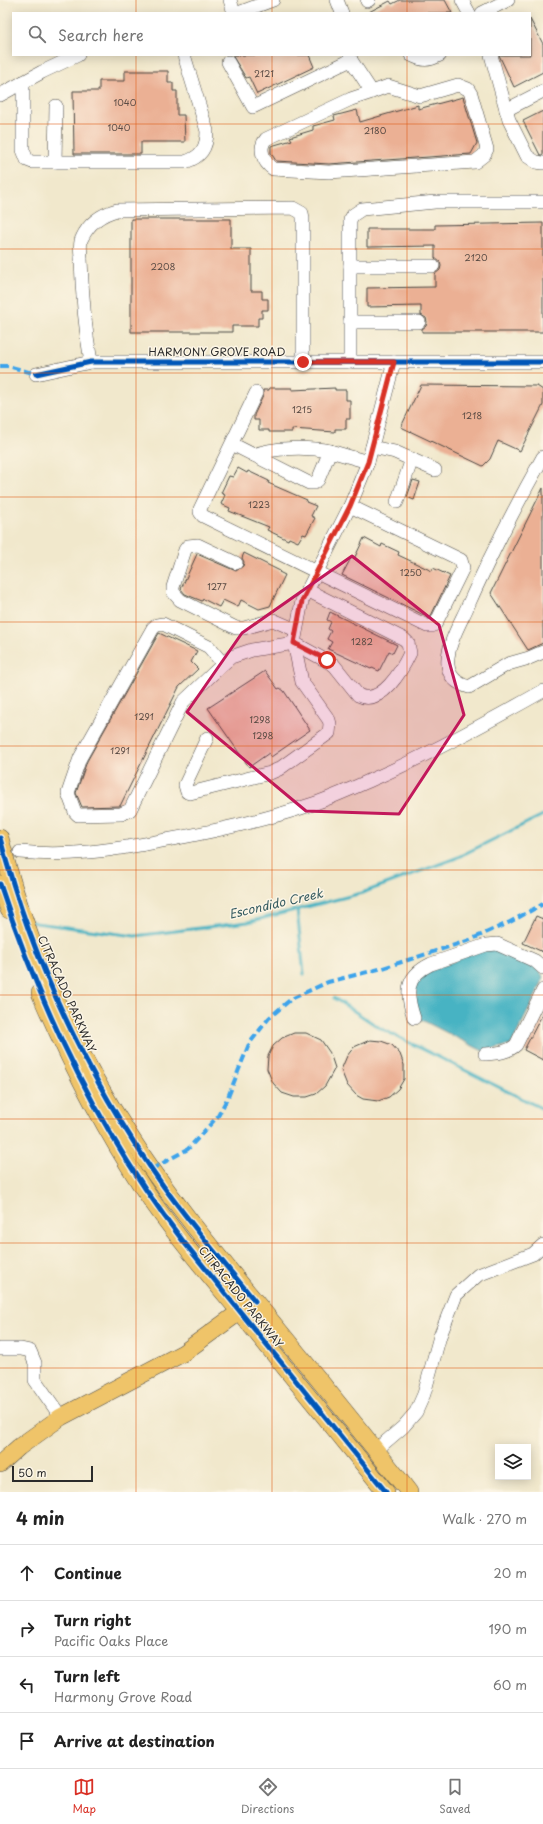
<!DOCTYPE html>
<html lang="en">
<head>
<meta charset="utf-8">
<style>
	body { margin:0; font-family:"Playpen Sans",sans-serif; background:#f6f6f6; color:#222 }
	.controls { position:absolute; right:12px; bottom:12px; display:grid; overflow:hidden; border-radius:0px; box-shadow:0 2px 10px #0003 }
	.controls button { width:36px; height:36px; display:grid; place-items:center; padding:0; border:0; border-bottom:1px solid #e0e0e0; background:#fff; color:#222; font:20px sans-serif }
	.scale { position:absolute; left:12px; bottom:10px; width:81px; box-sizing:border-box; padding-left:4px; border:2px solid #2b2b2b; border-top:0; font-size:11px; line-height:14px; white-space:nowrap; color:#2b2b2b; -webkit-text-stroke:3px #fcf5e5; paint-order:stroke }
	.stop { position:absolute; width:12px; height:12px; margin:-9px; border:3px solid #d93025; border-radius:50%; background:#fff }
	.stop.end { background:#d93025; border-color:#fff; box-shadow:0 1px 4px #0008 }
	.list { margin:0; padding:0; list-style:none }
	h2 { display:flex; justify-content:space-between; align-items:center; height:52px; margin:0; padding:0 16px; font-size:17px }
	h2 small { font-size:13px; font-weight:400; color:#767676 }
	.list li { display:grid; grid-template-columns:26px 1fr auto; gap:12px; align-items:center; box-sizing:border-box; height:56px; padding:0 16px; border-top:1px solid #e0e0e0 }
	.list b { display:block; font-size:15px; white-space:nowrap }
	.list p { margin:0; font-size:13px; white-space:nowrap; color:#767676 }
	.list em { font-size:13px; font-style:normal; color:#767676 }
	.icon { flex:none; width:22px; height:22px; fill:none; stroke:currentColor; stroke-width:2; stroke-linecap:round; stroke-linejoin:round }
	.map { position:relative; flex:none; width:543px; height:1492px; overflow:hidden }
	.search { position:absolute; background:#fff; box-shadow:0 2px 10px #0003; left:12px; right:12px; top:12px; height:44px; display:flex; align-items:center; gap:10px; box-sizing:border-box; padding:0 14px; border-radius:0px; color:#767676; font-size:15px }
	.sheet { height:276px; background:#fff }
	nav { display:flex; justify-content:space-around; align-items:center; box-sizing:border-box; height:56px; border-top:1px solid #e0e0e0; background:#fff; font-size:11px; color:#767676 }
	nav a { display:grid; justify-items:center; gap:2px }
	nav .on { color:#d93025 }
	.map>svg:first-child { display:block }
	.water { fill:#47b3c3; stroke:#396f77 }
	.lines { fill:none; stroke-linecap:round; stroke-linejoin:round }
	.stream { stroke:#47b3c3; stroke-width:3 }
	.building { fill:#ebb094 }
	.minor-casing { stroke:#494743; stroke-width:14 }
	.major-casing { stroke:#494743; stroke-width:18 }
	.minor { stroke:#fff; stroke-width:13 }
	.major { stroke:#efc469; stroke-width:17 }
	.quiet { stroke:#3ea3eb; stroke-width:4; stroke-dasharray:8 4; stroke-linecap:butt }
	.cycleway-casing { stroke:#fcf5e5; stroke-width:8 }
	.cycleway { stroke:#0057b8; stroke-width:5 }
	.route { stroke:#d93025; stroke-width:5 }
	.marked { fill:#c2185b; fill-opacity:0.2; stroke:#c2185b; stroke-width:3; stroke-linejoin:round }
	.grid { fill:none; stroke:#df570e; stroke-width:1; stroke-opacity:0.55 }
	.labels { text-anchor:middle; stroke-width:3; stroke-linejoin:round; paint-order:stroke }
	.number-label { font-size:9px; fill:#5b4c45 }
	.street-label { font-size:11px; fill:#2b2b2b; stroke:#fcf5e5 }
	.water-label { font-size:12px; font-style:italic; fill:#355b60; stroke:#fcf5e5 }
</style>
</head>
<body>
<div class="map">
<svg width="543" height="1492" viewBox="0 0 543 1492">
	<rect width="100%" height="100%" fill="#fcf5e5"/>
	<filter id="ink" filterUnits="userSpaceOnUse"><feTurbulence type="fractalNoise" baseFrequency=".025" numOctaves="2"/><feDisplacementMap in="SourceGraphic" scale="8" xChannelSelector="R" yChannelSelector="G"/><feConvolveMatrix kernelMatrix="1 2 1 2 8 2 1 2 1" color-interpolation-filters="sRGB"/></filter>
	<filter id="wash" filterUnits="userSpaceOnUse"><feTurbulence type="fractalNoise" baseFrequency=".012" numOctaves="4" result="noise"/><feDisplacementMap in="SourceGraphic" scale="16" xChannelSelector="R" yChannelSelector="G"/><feGaussianBlur stdDeviation="0.9" result="paint"/><feColorMatrix in="noise" values="0 0 0 0 0 0 0 0 0 0 0 0 0 0 0 0 0 1.4 0 .05"/><feComposite in="paint" operator="in"/></filter>
	<g filter="url(#wash)">
		<rect width="100%" height="100%" fill="#f1e8cc"/>
		<!-- water -->
		<path class="water" d="M 488,947 C 502,952 537,959 542,975 C 543,979 542,983 540,987 L 511,1045 L 483,1051 L 416,1017 L 409,995 L 416,977 Z"/>
		<g class="lines">
			<!-- stream -->
			<g class="stream">
				<polyline points="297,910 304,974"/>
				<polyline points="31,921 36,923 135,936 248,922 362,893 456,858 543,815"/>
				<polyline points="334,998 380,1028 543,1109"/>
			</g>
		</g>
		<g id="blocks">
			<!-- building -->
			<g class="building">
				<polygon points="400,0 445,0 452,13 367,13 390,1 392,4"/>
				<polygon points="530,19 543,44 543,72 514,87 499,55 530,55"/>
				<polygon points="232,55 309,55 314,67 257,94 249,77 246,78"/>
				<polygon points="125,71 168,71 168,83 173,83 173,91 177,91 177,115 184,115 185,142 141,142 141,154 74,154 73,91 99,91 99,81 125,81"/>
				<polygon points="463,97 477,143 471,154 329,164 276,161 271,153 271,146 292,140 290,137 313,130 313,126 335,120 334,116 357,110 360,122 418,105 418,109"/>
				<polygon points="543,111 543,155 540,155 523,121"/>
				<polygon points="131,219 231,219 231,249 251,249 251,291 262,291 262,299 268,299 268,310 262,310 262,318 258,318 258,326 232,326 232,332 131,332"/>
				<polygon points="543,223 543,332 422,332 422,329 426,326 427,322 426,318 421,315 421,306 367,307 367,288 435,287 435,274 440,270 441,266 440,262 435,258 435,246 367,247 367,229 435,229 435,225"/>
				<polygon points="421,385 537,386 543,390 543,405 520,451 498,441 490,459 483,466 401,427"/>
				<polygon points="269,388 292,388 292,390 335,388 335,390 346,390 346,400 350,400 350,419 346,419 346,429 335,429 335,432 292,429 292,432 269,432 269,430 259,430 259,420 254,420 254,415 263,396 263,390 269,390"/>
				<polygon points="238,468 247,473 248,471 269,481 268,483 307,500 306,502 316,506 311,516 315,518 306,535 303,534 298,542 289,538 288,540 267,530 269,527 229,511 230,508 221,504 225,495 221,493 229,476 233,477"/>
				<polygon points="413,480 420,482 414,500 407,497"/>
				<polygon points="543,488 543,643 528,650 491,593"/>
				<polygon points="364,538 381,547 382,544 399,552 398,555 432,571 433,568 450,576 430,618 342,575 351,558 354,559"/>
				<polygon points="244,553 280,571 279,572 285,575 270,606 259,609 241,600 238,607 223,600 219,607 203,599 202,601 192,597 185,594 181,589 197,554 236,571 243,566 244,562 242,558"/>
				<polygon points="330,612 397,645 393,653 389,651 379,671 372,668 371,669 328,649 332,642 327,639 331,631 328,629 331,622 327,620"/>
				<polygon points="159,633 197,651 191,662 198,669 179,687 120,806 82,807 76,793 87,761"/>
				<polygon points="265,671 278,689 280,688 284,691 310,730 271,757 269,753 249,767 208,708"/>
				<polygon points="536,916 543,919 543,952 523,943"/>
				<polygon points="543,1013 543,1060 524,1050"/>
				<polygon points="294,1033 306,1033 321,1040 330,1053 335,1068 325,1086 316,1094 307,1097 294,1097 282,1093 273,1083 267,1069 268,1056 273,1046 282,1038"/>
				<polygon points="370,1040 381,1041 392,1045 400,1054 404,1065 404,1079 398,1089 389,1097 378,1101 363,1099 356,1095 347,1085 341,1070 347,1056 354,1047"/>
			</g>
		</g>
	</g>
	<g filter="url(#ink)">
		<use href="#blocks" fill-opacity="0" stroke="#494743" stroke-width="1"/>
		<g class="lines">
			<!-- minor casing -->
			<g class="minor-casing">
				<g id="minor">
					<polyline points="230,0 234,13"/>
					<polyline points="337,0 342,13"/>
					<polyline points="462,0 469,13"/>
					<polyline points="367,1 369,0"/>
					<polyline points="238,13 273,0"/>
					<polyline points="482,13 508,0"/>
					<path d="M 350,55 L 351,60 L 372,92 L 388,86 L 420,96 L 458,85 L 468,89 L 471,94 L 487,149 L 484,155 L 475,162 L 329,172 L 273,169 C 263,162 258,148 266,139 L 351,99 L 372,92"/>
					<path d="M 411,55 C 423,61 428,61 440,55"/>
					<polyline points="491,55 509,120 527,156 536,162 543,163"/>
					<polyline points="228,62 253,107 351,60"/>
					<path d="M 23,82 L 23,150 L 27,160 L 32,162 L 185,162 C 201,157 207,148 207,131 L 184,55"/>
					<polyline points="0,95 42,72 78,55"/>
					<polyline points="506,110 543,91"/>
					<polyline points="55,162 56,106"/>
					<polyline points="350,266 433,266"/>
					<polyline points="350,322 419,322"/>
					<path d="M 91,362 C 85,328 82,294 81,259 C 81,253 79,243 82,238 C 89,223 102,214 117,210 L 293,208 L 302,213 L 303,218 L 303,362"/>
					<polyline points="350,362 350,220 353,215 362,209 435,202 543,202"/>
					<polyline points="36,374 91,362 543,362"/>
					<polyline points="256,393 200,509 200,512 203,516 427,626 432,626 436,623 463,568 461,560 350,506"/>
					<polyline points="232,444 309,483 314,483 318,480 330,451 368,462"/>
					<polyline points="372,447 395,452 435,470"/>
					<path d="M 254,455 C 273,447 308,447 330,451"/>
					<path d="M 543,457 C 515,507 489,558 466,610 C 459,625 446,648 448,665 C 449,678 458,684 469,687 L 508,664 L 529,658 L 543,652"/>
					<polyline points="397,502 412,459"/>
					<polyline points="236,563 198,545 188,546 185,550 173,587 173,592 180,600 236,628 244,628 273,620 296,630"/>
					<path d="M 223,664 L 183,702 L 130,810 L 121,814 L 78,815 L 75,812 L 68,793 L 80,758 L 153,628 L 157,625 L 163,624 L 209,647 L 223,664 L 231,657 L 252,650 L 294,643 L 334,665 L 358,695 C 381,707 402,670 410,653 L 408,643 L 404,639 L 307,590"/>
					<polyline points="207,738 185,785 187,792 190,793 270,773 279,769 329,733 330,724 329,720 302,682 294,643 302,601 350,506 368,462 394,362"/>
					<path d="M 20,852 C 68,857 114,850 161,841 C 211,832 262,821 310,805 C 334,797 357,786 380,776 C 436,751 490,721 543,691"/>
					<path d="M 414,1018 C 406,994 404,977 431,964 L 486,945 L 497,944 L 535,961 L 543,968"/>
					<path d="M 485,1054 C 497,1053 507,1053 516,1045 L 543,990"/>
					<polyline points="0,1349 21,1349 30,1351 35,1363 35,1380 61,1417"/>
					<polyline points="376,1450 403,1427 416,1412 424,1394 440,1336 456,1295 478,1275 533,1254 543,1245"/>
				</g>
			</g>
			<!-- major casing -->
			<g class="major-casing">
				<g id="major">
					<path d="M 0,838 C 27,945 71,1046 131,1138 C 166,1193 208,1244 249,1294 C 303,1360 357,1426 409,1492"/>
					<polyline points="0,884 9,910"/>
					<path d="M 40,993 C 69,1060 103,1127 143,1188 C 172,1231 206,1271 239,1311 C 288,1372 337,1432 386,1492"/>
					<polyline points="0,1464 19,1447 61,1417 183,1353 249,1305"/>
				</g>
			</g>
			<!-- minor -->
			<use href="#minor" class="minor"/>
			<!-- major -->
			<use href="#major" class="major"/>
			<!-- quiet -->
			<g class="quiet">
				<polyline points="0,366 8,366 36,374"/>
				<polyline points="152,1169 188,1149 218,1116 228,1097 249,1044 269,1018 291,999 328,982 383,968 470,940 510,922 543,904"/>
			</g>
			<!-- cycleway casing -->
			<g class="cycleway-casing">
				<g id="cycleway">
					<polyline points="36,374 91,362 543,362"/>
					<path d="M 0,838 C 33,964 89,1081 164,1187 C 192,1226 224,1263 255,1301"/>
					<path d="M 0,884 C 42,1012 101,1135 183,1241 L 386,1492"/>
				</g>
			</g>
			<!-- cycleway -->
			<use href="#cycleway" class="cycleway"/>
		</g>
	</g>
	<g class="lines" filter="url(#ink)">
		<!-- route -->
		<polyline class="route" points="303,362 394,362 368,462 350,506 302,601 294,643 327,660"/>
	</g>
	<!-- marked area -->
	<path class="marked" d="M 352,556 L 439,625 L 464,715 L 399,814 L 306,811 L 187,712 L 242,633 Z"/>
	<!-- grid -->
	<path class="grid" d="M 136,0 L 136,13M 272,0 L 272,13M 407,0 L 407,13M 136,55 L 136,1492M 272,55 L 272,1492M 407,55 L 407,1492M 0,124 L 543,124M 0,249 L 543,249M 0,373 L 543,373M 0,497 L 543,497M 0,622 L 543,622M 0,746 L 543,746M 0,870 L 543,870M 0,995 L 543,995M 0,1119 L 543,1119M 0,1243 L 543,1243M 0,1368 L 543,1368"/>
	<g class="labels">
		<!-- number labels -->
		<g class="number-label">
			<text x="264" y="77">2121</text>
			<text x="125" y="106">1040</text>
			<text x="119" y="131">1040</text>
			<text x="375" y="134">2180</text>
			<text x="476" y="261">2120</text>
			<text x="163" y="270">2208</text>
			<text x="302" y="413">1215</text>
			<text x="472" y="419">1218</text>
			<text x="259" y="508">1223</text>
			<text x="411" y="576">1250</text>
			<text x="217" y="590">1277</text>
			<text x="362" y="645">1282</text>
			<text x="144" y="720">1291</text>
			<text x="260" y="723">1298</text>
			<text x="263" y="739">1298</text>
			<text x="120" y="754">1291</text>
		</g>
		<!-- street labels -->
		<g class="street-label">
			<text x="217" y="356">HARMONY GROVE ROAD</text>
			<text transform="translate(67 994) rotate(66)" y="4">CITRACADO PARKWAY</text>
			<text transform="translate(241 1297) rotate(51)" y="4">CITRACADO PARKWAY</text>
		</g>
		<!-- water labels -->
		<g class="water-label">
			<text transform="translate(276 904) rotate(-13)" y="4">Escondido Creek</text>
		</g>
	</g>
</svg>
<div class="controls">
<button><svg class="icon" aria-label="layers" viewBox="0 0 24 24"><path d="M12 4l9 5-9 5-9-5zM3 14l9 5 9-5"/></svg></button>
</div>
<div class="scale">50 m</div>
<div class="stop" style="left:327px;top:660px"></div>
<div class="stop end" style="left:303px;top:362px"></div>
<div class="search"><svg class="icon" aria-label="search" viewBox="0 0 24 24"><circle cx="10" cy="10" r="6"/><path d="M15 15l6 6"/></svg>Search here</div>
</div>
<section class="sheet">
<h2>4 min<small>Walk · 270 m</small></h2>
<ul class="list">
<li><svg class="icon" aria-label="ahead" viewBox="0 0 24 24"><path d="M12 20V5M6 11l6-6 6 6"/></svg><div><b>Continue</b></div><em>20 m</em></li>
<li><svg class="icon" aria-label="right" viewBox="0 0 24 24"><path d="M7 20v-9h11M14 6l5 5-5 5"/></svg><div><b>Turn right</b><p>Pacific Oaks Place</p></div><em>190 m</em></li>
<li><svg class="icon" aria-label="left" viewBox="0 0 24 24"><path d="M17 20v-9H6M10 6l-5 5 5 5"/></svg><div><b>Turn left</b><p>Harmony Grove Road</p></div><em>60 m</em></li>
<li><svg class="icon" aria-label="arrive" viewBox="0 0 24 24"><path d="M6 21V4h12l-3 4 3 4H6"/></svg><div><b>Arrive at destination</b></div></li>
</ul>
</section>
<nav>
<a class="on"><svg class="icon" aria-label="map" viewBox="0 0 24 24"><path d="M3 6l6-2 6 2 6-2v14l-6 2-6-2-6 2zM9 4v14M15 6v14"/></svg>Map</a>
<a><svg class="icon" aria-label="directions" viewBox="0 0 24 24"><path d="M12 3l9 9-9 9-9-9zM9 14v-3h6M13 9l2 2-2 2"/></svg>Directions</a>
<a><svg class="icon" aria-label="saved" viewBox="0 0 24 24"><path d="M7 4h10v16l-5-4-5 4z"/></svg>Saved</a>
</nav>
</body>
</html>
